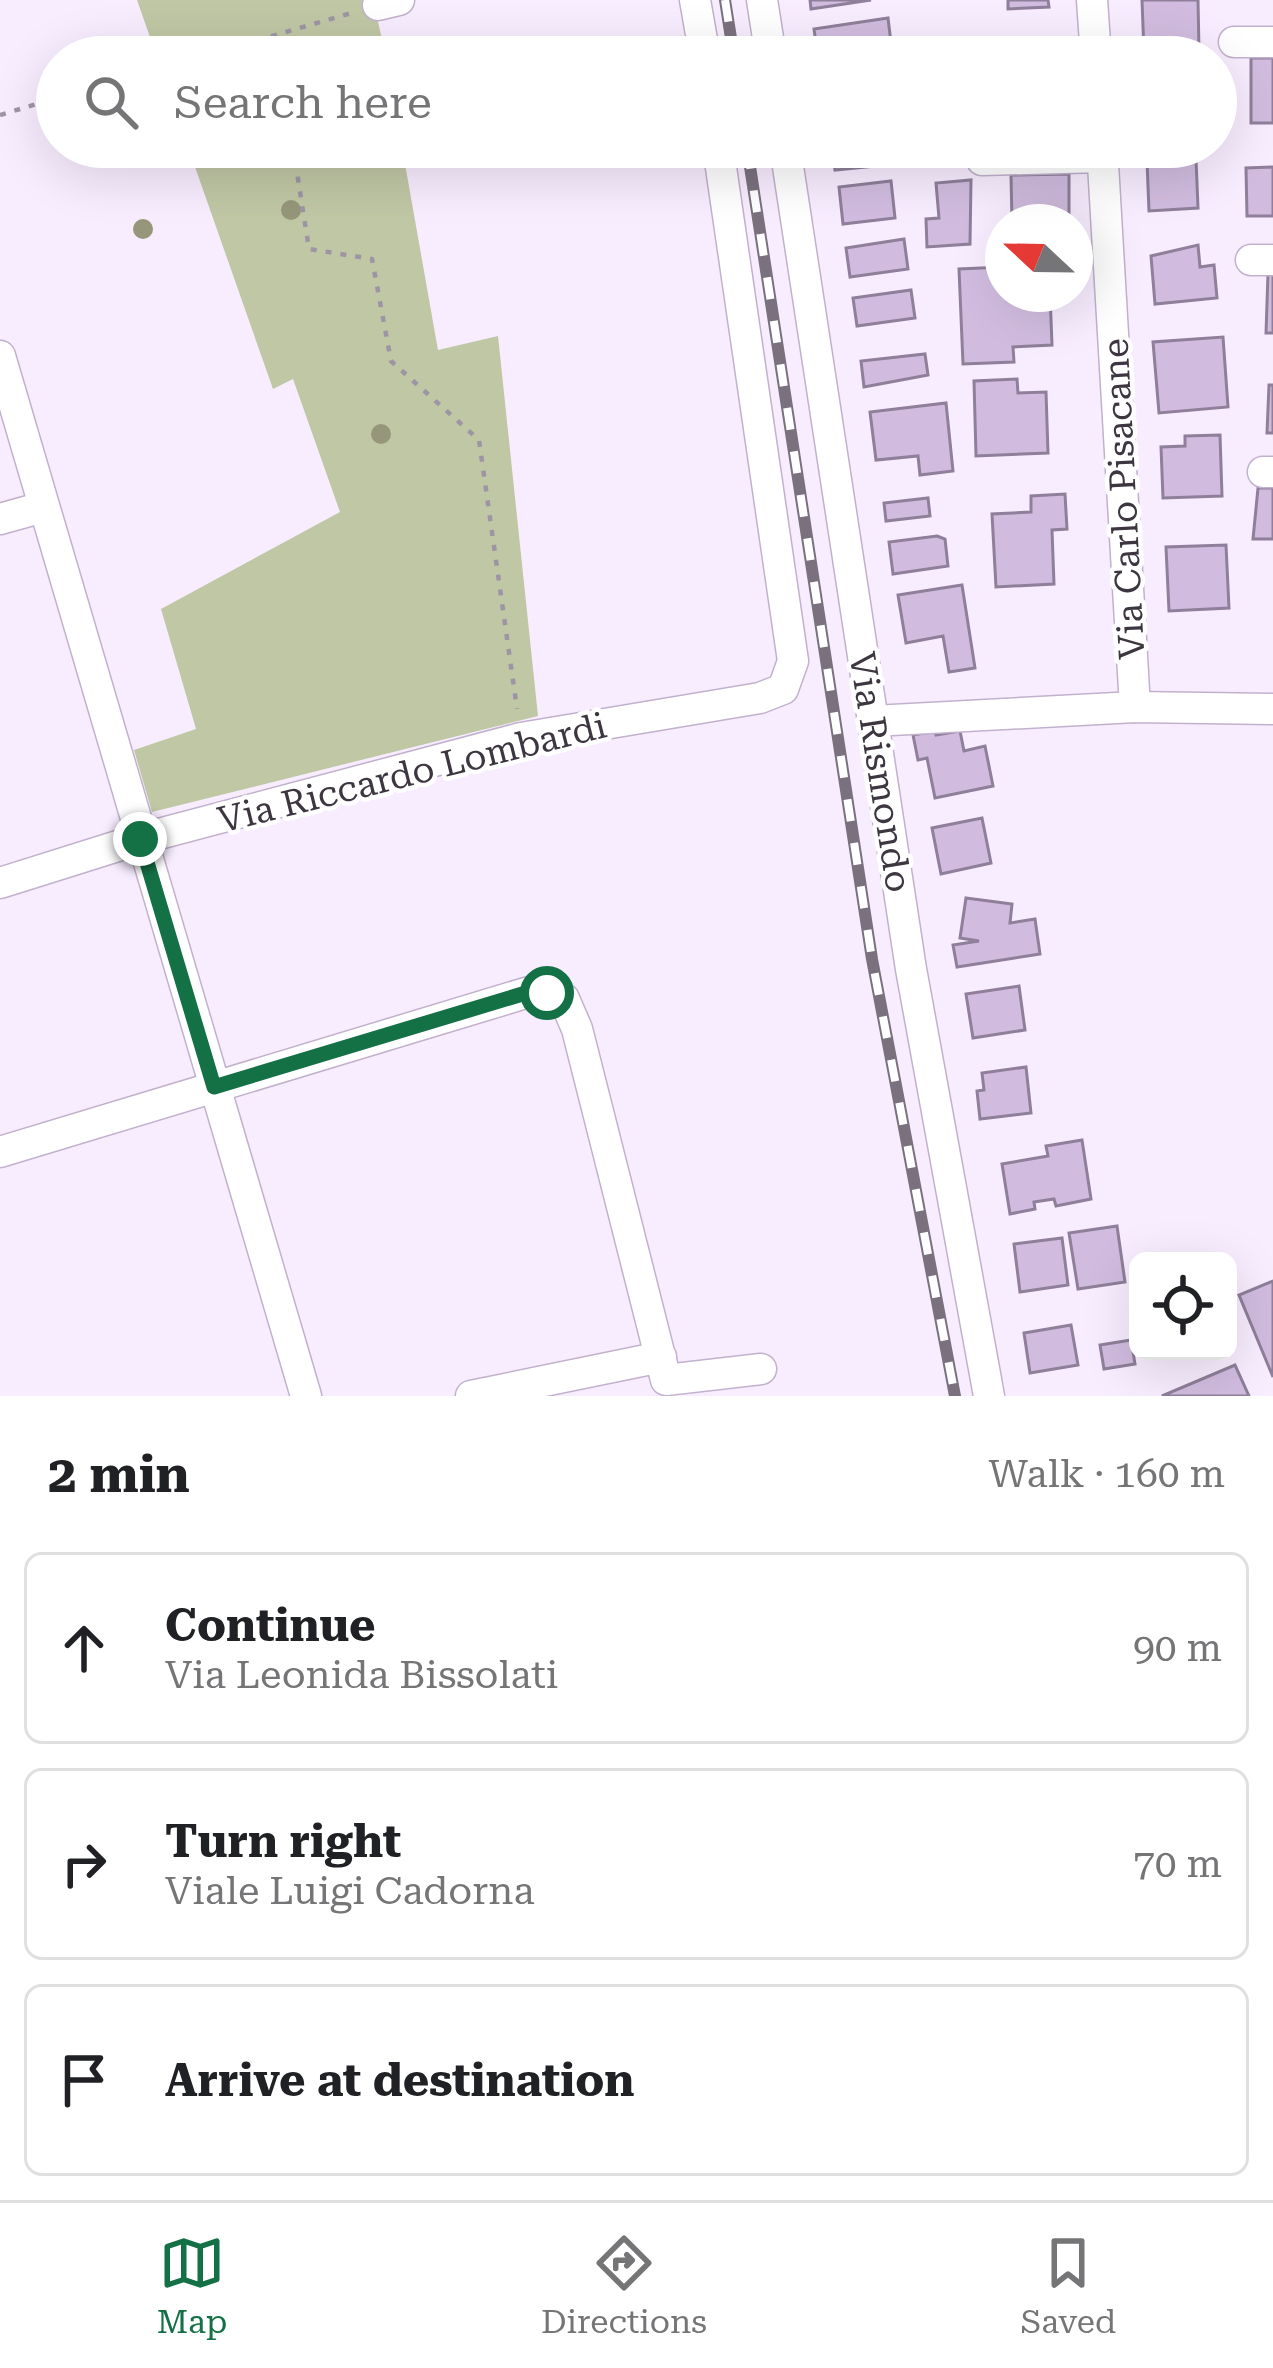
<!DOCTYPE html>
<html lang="en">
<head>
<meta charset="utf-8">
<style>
	body { margin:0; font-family:"Roboto Serif",serif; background:#f2f2f2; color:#202124 }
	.controls { position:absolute; right:36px; bottom:36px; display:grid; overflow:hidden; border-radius:18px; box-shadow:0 12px 48px #0002 }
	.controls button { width:108px; height:108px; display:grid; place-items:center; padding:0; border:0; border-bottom:3px solid #e0e0e0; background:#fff; color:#202124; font:60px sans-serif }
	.compass { position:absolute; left:985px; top:204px; width:108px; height:108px; border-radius:50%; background:#fff; box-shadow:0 12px 48px #0002; rotate:292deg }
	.stop { position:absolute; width:36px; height:36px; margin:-27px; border:9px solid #147045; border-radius:50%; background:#fff }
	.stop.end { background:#147045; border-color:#fff; box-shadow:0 3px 12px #0008 }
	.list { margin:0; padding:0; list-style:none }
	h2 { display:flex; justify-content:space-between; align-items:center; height:156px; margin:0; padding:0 48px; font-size:51px }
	h2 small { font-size:39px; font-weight:400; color:#757577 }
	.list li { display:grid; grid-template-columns:78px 1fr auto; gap:36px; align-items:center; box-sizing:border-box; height:192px; margin:0 24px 24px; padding:0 24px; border:3px solid #e0e0e0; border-radius:18px }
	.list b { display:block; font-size:45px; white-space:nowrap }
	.list p { margin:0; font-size:39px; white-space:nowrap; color:#757577 }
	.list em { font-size:39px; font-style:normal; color:#757577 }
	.icon { flex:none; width:66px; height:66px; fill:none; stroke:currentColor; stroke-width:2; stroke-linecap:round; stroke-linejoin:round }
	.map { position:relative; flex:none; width:1273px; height:1396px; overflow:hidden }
	.search { position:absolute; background:#fff; box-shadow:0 12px 48px #0002; left:36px; right:36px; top:36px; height:132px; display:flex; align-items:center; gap:30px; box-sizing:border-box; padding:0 42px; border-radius:66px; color:#757577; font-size:45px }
	.sheet { height:804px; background:#fff }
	nav { display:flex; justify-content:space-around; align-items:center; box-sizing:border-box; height:168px; border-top:3px solid #e0e0e0; background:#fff; font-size:33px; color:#757577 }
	nav a { display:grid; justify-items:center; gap:6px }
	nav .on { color:#147045 }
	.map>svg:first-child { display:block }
	.green { fill:#c0c7a5 }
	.building { fill:#d1bcdf; stroke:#8f7f9a; stroke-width:3 }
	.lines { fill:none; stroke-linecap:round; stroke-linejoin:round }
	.minor-casing { stroke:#c2b1cd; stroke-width:33 }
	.path { stroke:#9e95a4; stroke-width:4.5; stroke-dasharray:6 9; stroke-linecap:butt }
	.minor { stroke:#fff; stroke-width:30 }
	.rail-casing { stroke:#7a717f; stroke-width:12 }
	.rail { stroke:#fff; stroke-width:8; stroke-dasharray:22; stroke-linecap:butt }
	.tree { fill:#96967b }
	.route { stroke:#147045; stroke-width:15 }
	.labels { text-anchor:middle; stroke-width:9; stroke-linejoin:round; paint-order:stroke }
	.street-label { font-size:36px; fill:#3d3641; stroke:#fff }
</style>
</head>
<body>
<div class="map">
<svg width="1273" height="1396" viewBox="0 0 1273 1396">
	<rect width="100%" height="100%" fill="#f8edff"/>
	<!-- green -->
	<g class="green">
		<polygon points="137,0 373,0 386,57 157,57"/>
		<polygon points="188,147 402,147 438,350 498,336 538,716 152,812 134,750 196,729 161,609 340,512 293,379 273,389"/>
	</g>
	<!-- building -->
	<g class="building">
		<polygon points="810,0 871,0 811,9"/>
		<polygon points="1008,0 1048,0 1049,7 1008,9"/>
		<polygon points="1142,0 1198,0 1199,50 1144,53"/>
		<polygon points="888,18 892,51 818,57 814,29"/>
		<rect x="1251" y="58" width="22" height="65"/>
		<polygon points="832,147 886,147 887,165 835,170"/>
		<polygon points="1196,159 1198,208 1149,211 1147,161"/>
		<polygon points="1273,167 1273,216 1247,216 1246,168"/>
		<polygon points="1069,174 1069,221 1012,222 1011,175"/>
		<polygon points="971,180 970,244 927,247 926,219 939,218 936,183"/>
		<polygon points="891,181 895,218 843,224 839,187"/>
		<polygon points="904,239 908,269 850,277 846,248"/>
		<polygon points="1198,245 1200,267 1214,265 1217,298 1155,304 1151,256"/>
		<polygon points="1003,267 1003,294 1050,294 1052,345 1013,347 1014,362 963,364 959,269"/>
		<polygon points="1268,273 1273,274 1273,333 1266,333"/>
		<polygon points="911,290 915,318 857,326 853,298"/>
		<polygon points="1223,337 1228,407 1159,413 1153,342"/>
		<polygon points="925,354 928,375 864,387 861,361"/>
		<polygon points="1017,379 1018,393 1046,392 1048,453 976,456 974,381"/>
		<polygon points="1269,385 1273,385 1273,433 1267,433"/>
		<polygon points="946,403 953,471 920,475 918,456 876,460 870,412"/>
		<polygon points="1220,435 1222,496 1163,498 1161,447 1185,446 1185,436"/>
		<polygon points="1258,488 1273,488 1273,539 1253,539"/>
		<polygon points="1065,494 1067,529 1052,530 1054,584 996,587 992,514 1031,512 1031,496"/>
		<polygon points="928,498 930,516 886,521 884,503"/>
		<polygon points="937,536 945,539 948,566 893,574 889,542"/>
		<polygon points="1226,545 1229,608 1169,611 1166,547"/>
		<polygon points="962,585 975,668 949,672 943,636 906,643 898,595"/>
		<polygon points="935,731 936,735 960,731 964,751 985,746 993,786 935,798 927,758 918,760 913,735"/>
		<polygon points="982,818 991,863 941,874 932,828"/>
		<polygon points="966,898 1012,904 1010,923 1035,919 1040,954 957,967 953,945 979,941 960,938"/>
		<polygon points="1019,986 1025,1030 973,1038 966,994"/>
		<polygon points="1026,1067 1031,1113 980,1119 977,1091 984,1090 982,1073"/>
		<polygon points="1082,1140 1091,1199 1056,1206 1054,1199 1034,1202 1035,1209 1010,1214 1002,1164 1048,1156 1046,1146"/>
		<polygon points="1117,1226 1125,1282 1078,1289 1069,1233"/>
		<polygon points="1062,1238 1068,1285 1020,1292 1014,1244"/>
		<polygon points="1273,1281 1273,1377 1239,1295"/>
		<polygon points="1071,1325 1078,1365 1030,1373 1024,1333"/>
		<polygon points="1131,1340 1135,1364 1104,1369 1100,1345"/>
		<polygon points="1235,1365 1249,1396 1162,1396"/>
	</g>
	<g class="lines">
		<!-- minor casing -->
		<g class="minor-casing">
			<g id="minor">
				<polyline points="695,0 705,57"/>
				<polyline points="762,0 771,57"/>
				<polyline points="1092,0 1096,57"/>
				<polyline points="378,5 399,0"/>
				<polyline points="1234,42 1273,42"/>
				<polyline points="785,147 911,969 989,1396"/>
				<polyline points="1102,147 1135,707"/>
				<polyline points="982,160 1103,157"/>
				<polyline points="1251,260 1273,260"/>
				<polyline points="0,356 306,1396"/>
				<polyline points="1263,472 1273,472"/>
				<polyline points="0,519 43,507"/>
				<polyline points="873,721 1135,707 1273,709"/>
				<polyline points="0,883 140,839 521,738 760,698 783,689 793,661 718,147"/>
				<polyline points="0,1152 529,992 564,999 577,1029 666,1380 761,1369"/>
				<polyline points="471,1396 661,1357"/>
			</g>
		</g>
		<!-- path -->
		<g class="path">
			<polyline points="275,35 278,57"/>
			<polyline points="199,57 355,12"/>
			<polyline points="0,115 57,98"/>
			<polyline points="293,147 309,249 372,259 391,361 479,440 517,709"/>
		</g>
		<!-- minor -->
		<use href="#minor" class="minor"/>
		<!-- rail casing -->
		<g class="rail-casing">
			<g id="rail">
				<polyline points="725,0 734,57"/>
				<polyline points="747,147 872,959 955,1396"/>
			</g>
		</g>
		<!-- rail -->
		<use href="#rail" class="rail"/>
	</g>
	<!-- trees -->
	<g class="tree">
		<circle cx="291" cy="210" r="10"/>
		<circle cx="143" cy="229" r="10"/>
		<circle cx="381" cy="434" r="10"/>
	</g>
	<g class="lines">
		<!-- route -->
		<polyline class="route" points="140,839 214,1087 529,992 547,993"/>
	</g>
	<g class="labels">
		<!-- street labels -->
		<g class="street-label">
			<text transform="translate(1123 499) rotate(-93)" y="13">Via Carlo Pisacane</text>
			<text transform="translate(412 772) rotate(-14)" y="13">Via Riccardo Lombardi</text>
			<text transform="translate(881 772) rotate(81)" y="13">Via Rismondo</text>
		</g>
	</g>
</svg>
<div class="controls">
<button><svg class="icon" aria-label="locate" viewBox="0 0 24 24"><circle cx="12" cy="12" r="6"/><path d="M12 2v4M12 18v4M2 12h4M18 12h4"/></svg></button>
</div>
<svg class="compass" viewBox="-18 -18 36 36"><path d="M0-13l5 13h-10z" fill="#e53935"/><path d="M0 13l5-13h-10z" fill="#757577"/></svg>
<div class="stop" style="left:547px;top:993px"></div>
<div class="stop end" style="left:140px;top:839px"></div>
<div class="search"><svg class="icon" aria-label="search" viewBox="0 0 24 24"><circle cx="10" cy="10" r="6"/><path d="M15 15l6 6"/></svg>Search here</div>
</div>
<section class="sheet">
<h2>2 min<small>Walk · 160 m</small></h2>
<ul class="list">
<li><svg class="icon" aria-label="ahead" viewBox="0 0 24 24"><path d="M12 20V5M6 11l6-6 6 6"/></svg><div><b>Continue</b><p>Via Leonida Bissolati</p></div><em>90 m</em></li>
<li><svg class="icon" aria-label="right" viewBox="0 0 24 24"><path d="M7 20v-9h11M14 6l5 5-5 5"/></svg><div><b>Turn right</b><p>Viale Luigi Cadorna</p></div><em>70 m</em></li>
<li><svg class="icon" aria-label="arrive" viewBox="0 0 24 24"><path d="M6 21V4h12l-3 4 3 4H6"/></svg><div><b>Arrive at destination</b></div></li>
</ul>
</section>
<nav>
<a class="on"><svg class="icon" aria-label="map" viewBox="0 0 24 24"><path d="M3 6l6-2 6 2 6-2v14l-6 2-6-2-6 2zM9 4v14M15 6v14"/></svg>Map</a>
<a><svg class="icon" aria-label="directions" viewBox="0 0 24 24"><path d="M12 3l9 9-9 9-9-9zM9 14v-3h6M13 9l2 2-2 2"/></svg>Directions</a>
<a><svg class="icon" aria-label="saved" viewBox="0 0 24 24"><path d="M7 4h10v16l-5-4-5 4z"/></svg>Saved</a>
</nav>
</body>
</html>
